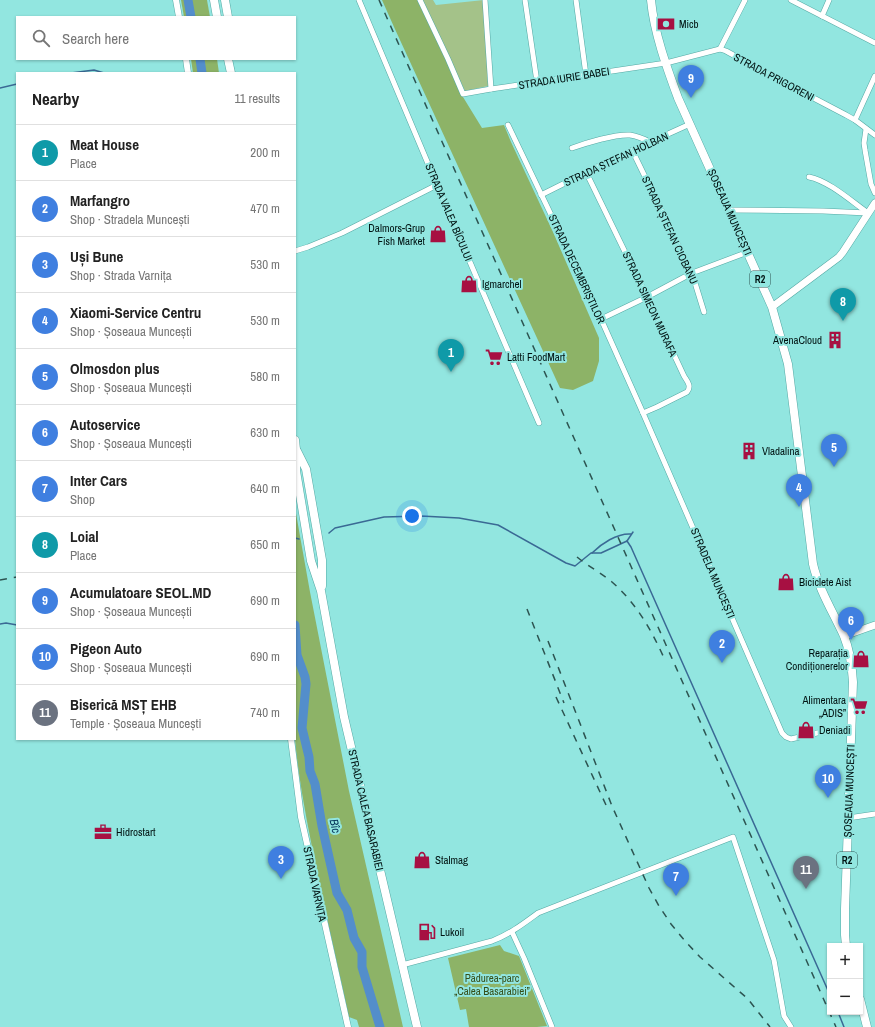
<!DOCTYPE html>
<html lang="en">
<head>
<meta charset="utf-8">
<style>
	body { margin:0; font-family:"Archivo Narrow",sans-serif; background:#f2f2f2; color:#222 }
	.controls { position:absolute; right:12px; bottom:12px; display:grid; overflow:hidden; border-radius:0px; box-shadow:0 1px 3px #0004 }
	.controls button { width:36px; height:36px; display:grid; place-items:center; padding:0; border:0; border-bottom:1px solid #e0e0e0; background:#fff; color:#222; font:20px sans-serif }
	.you { position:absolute; left:412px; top:516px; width:14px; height:14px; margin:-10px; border:3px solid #fff; border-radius:50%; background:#1a73e8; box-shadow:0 0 0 6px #1a73e833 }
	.badge { display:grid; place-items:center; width:26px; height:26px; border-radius:50%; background:#a71042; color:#fff; font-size:13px; font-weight:700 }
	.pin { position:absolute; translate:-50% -33px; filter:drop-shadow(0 1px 2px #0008) }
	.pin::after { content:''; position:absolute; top:21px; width:14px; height:12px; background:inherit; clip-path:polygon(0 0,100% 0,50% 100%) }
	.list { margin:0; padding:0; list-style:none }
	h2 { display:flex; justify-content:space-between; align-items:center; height:52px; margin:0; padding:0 16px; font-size:17px }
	h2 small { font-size:13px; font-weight:400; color:#767676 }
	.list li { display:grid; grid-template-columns:26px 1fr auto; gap:12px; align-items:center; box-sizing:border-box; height:56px; padding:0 16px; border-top:1px solid #e0e0e0 }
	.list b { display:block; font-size:15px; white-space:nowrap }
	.list p { margin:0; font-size:13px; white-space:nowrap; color:#767676 }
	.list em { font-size:13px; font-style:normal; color:#767676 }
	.icon { flex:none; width:22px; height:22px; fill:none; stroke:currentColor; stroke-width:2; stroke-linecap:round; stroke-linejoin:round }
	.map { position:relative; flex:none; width:875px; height:1027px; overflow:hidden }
	.search { position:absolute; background:#fff; box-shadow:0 1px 3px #0004; left:16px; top:16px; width:280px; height:44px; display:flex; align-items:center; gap:10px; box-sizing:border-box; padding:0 14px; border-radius:0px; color:#767676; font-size:15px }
	.panel { position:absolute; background:#fff; box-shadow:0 1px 3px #0004; left:16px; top:72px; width:280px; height:668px; border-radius:0px }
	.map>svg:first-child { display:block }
	.green { fill:#a4c289 }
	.forest { fill:#8db367 }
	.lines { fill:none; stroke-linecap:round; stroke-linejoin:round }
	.stream { stroke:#3a6994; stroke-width:1.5 }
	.river { stroke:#538ecb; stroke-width:9 }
	.minor-casing { stroke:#54a8a3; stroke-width:6 }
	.tertiary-casing { stroke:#54a8a3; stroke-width:7 }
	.secondary-casing { stroke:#54a8a3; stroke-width:8 }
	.primary-casing { stroke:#54a8a3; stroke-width:9 }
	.minor { stroke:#fff; stroke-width:5 }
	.tertiary { stroke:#fff; stroke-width:6 }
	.secondary { stroke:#fff; stroke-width:7 }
	.primary { stroke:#fff; stroke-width:8 }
	.rail { stroke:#2d5451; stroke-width:1.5; stroke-dasharray:7 7; stroke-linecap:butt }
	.labels { text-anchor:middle; stroke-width:4; stroke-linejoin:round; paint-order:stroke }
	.shield { fill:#92e6e0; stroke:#2c5250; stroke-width:1 }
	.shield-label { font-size:10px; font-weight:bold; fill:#001312 }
	.poi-label { font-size:11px; fill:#001312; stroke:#92e6e0; text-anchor:start }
	.street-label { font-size:11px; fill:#001312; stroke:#92e6e0 }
	.park-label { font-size:11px; fill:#354e18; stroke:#92e6e0 }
	.water-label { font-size:12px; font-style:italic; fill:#012e55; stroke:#92e6e0 }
</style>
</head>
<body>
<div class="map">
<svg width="875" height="1027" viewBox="0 0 875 1027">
	<rect width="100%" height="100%" fill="#92e6e0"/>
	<!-- green -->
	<polygon class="green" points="420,0 433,0 436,5 484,0 488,86 465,91"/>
	<!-- forest -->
	<g class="forest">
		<polygon points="181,0 207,0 210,17 184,17"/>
		<polygon points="382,0 418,0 463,97 482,128 504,125 511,142 553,232 599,338 599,361 593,381 573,390 560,388 394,27"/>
		<polygon points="191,59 217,59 219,73 193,73"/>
		<path d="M 295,508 L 310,592 L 349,791 L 403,1027 L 359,1027 L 357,1020 L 349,1017 C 339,970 328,924 318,877 C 309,831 299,785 295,739 Z"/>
		<polygon points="500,945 504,951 519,956 547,1026 537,1027 469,1027 466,1009 460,1010 448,958"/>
	</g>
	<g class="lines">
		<!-- stream -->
		<g class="stream">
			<polyline points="71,73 94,70 104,73"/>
			<polyline points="0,88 17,84"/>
			<polyline points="329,533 335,528 384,517 421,516 459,518 498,525 566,563 575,566 591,553 601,553 627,541 631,547 830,995"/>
			<polyline points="295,538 299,539"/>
			<polyline points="627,541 633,532"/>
			<path d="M 592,553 C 601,544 617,533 631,534"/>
			<polyline points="0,624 6,623 17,625"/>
			<polyline points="838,1012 844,1027"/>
		</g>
		<!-- river -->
		<g class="river">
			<polyline points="188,0 191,17"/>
			<polyline points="200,59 202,73"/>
			<polyline points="295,625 297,655 305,677 306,684 302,728 309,757 310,771 315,784 322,826 337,893 347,910 354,938 362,952 362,967 380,1027"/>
		</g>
		<!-- minor casing -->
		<g class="minor-casing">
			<g id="minor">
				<polyline points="359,0 437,185 539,423"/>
				<polyline points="420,0 448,59 463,94 491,89 666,63 720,49 726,51 766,73 846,115 855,120 875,135"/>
				<polyline points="485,0 491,89"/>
				<polyline points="525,0 537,82"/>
				<polyline points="576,0 586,75"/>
				<polyline points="791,0 875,43"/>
				<polyline points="822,16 829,0"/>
				<polyline points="720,49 745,0"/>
				<polyline points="855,120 875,76"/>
				<polyline points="508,125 601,319 643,413 782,733 786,737 791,739 817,733 851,729"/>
				<polyline points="866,129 864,143 865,150 871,184 875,193"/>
				<path d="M 572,148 C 586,143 615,134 630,135 C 637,136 644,139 650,142"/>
				<polyline points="632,150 692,273 704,312"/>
				<path d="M 586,172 L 647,297 L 684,376 C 687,381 692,386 687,392 L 657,407 L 643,413"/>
				<path d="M 809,177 C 829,181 851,201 868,213"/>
				<polyline points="541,195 615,158 690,124"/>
				<polyline points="729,210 823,211 868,213"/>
				<polyline points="295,251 308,247 342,233 437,185"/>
				<polyline points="601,319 647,297 692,273 748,252"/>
				<polyline points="848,818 875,814"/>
				<polyline points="512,932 524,958 552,1027"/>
				<path d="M 402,965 L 492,941 C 510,934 523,924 538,913 L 733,837 L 774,960 L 784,1016 L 791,1027"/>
			</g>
		</g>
		<!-- tertiary casing -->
		<g class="tertiary-casing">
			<g id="tertiary">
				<polyline points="176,0 179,17"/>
				<polyline points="186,59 188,73"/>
				<polyline points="291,739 301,817 348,1027"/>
			</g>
		</g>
		<!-- secondary casing -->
		<g class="secondary-casing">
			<g id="secondary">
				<polyline points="772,307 839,257 843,252 875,203"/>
				<polyline points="844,636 875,625"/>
			</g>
		</g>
		<!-- primary casing -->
		<g class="primary-casing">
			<g id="primary">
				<polyline points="214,0 217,17"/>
				<polyline points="225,0 228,17"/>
				<path d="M 651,0 C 654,33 667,68 678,98 L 772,307 L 788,364 L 813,564 C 819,590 833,612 844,636 C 850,651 852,666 853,682 L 845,909 L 845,935 L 846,946"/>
				<polyline points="228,59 231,73"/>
				<polyline points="295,440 296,450 296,471 311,561 321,591 344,717 417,1027"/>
				<polyline points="297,451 306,469 322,560 322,586"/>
				<polyline points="860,999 867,1027"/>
			</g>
		</g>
		<!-- minor -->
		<use href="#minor" class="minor"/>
		<!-- tertiary -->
		<use href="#tertiary" class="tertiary"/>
		<!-- secondary -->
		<use href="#secondary" class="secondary"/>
		<!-- primary -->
		<use href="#primary" class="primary"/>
		<!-- rail -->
		<g class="rail">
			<polyline points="379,0 836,1027"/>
			<path d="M 577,557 C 588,566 601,573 612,582 C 636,603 651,629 664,658"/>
			<polyline points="0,580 17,577"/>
			<polyline points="527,609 564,703"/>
			<polyline points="548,641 612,806 649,888 659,906 671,924 685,941 700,957 748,999 770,1027"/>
			<polyline points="556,697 606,805"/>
		</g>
	</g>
	<!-- icons -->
	<defs>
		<g id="bank-bare" transform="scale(1.38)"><path d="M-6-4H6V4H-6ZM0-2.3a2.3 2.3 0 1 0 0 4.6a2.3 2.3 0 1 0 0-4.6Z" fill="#a71042" stroke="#92e6e0" stroke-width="2.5" paint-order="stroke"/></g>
		<g id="shop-bare" transform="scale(1.38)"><path d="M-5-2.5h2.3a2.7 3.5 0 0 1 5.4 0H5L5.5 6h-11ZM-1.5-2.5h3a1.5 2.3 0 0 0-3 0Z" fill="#a71042" stroke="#92e6e0" stroke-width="2.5" paint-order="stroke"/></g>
		<g id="building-bare" transform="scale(1.38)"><path d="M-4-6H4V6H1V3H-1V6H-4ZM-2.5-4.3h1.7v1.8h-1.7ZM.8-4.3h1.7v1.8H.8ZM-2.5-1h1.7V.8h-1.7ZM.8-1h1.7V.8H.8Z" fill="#a71042" stroke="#92e6e0" stroke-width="2.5" paint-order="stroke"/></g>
		<g id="supermarket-bare" transform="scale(1.38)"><path d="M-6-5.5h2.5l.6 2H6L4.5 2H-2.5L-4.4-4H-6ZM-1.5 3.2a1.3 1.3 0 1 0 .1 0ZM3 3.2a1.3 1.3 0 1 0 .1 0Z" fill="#a71042" stroke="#92e6e0" stroke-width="2.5" paint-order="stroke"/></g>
		<g id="office-bare" transform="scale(1.38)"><path d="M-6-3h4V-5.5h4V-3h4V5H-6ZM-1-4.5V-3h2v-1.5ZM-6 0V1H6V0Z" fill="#a71042" stroke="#92e6e0" stroke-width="2.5" paint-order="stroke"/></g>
		<g id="fuel-bare" transform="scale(1.38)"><path d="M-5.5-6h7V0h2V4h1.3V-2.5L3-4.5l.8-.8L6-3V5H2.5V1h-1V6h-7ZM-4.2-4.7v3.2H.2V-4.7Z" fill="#a71042" stroke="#92e6e0" stroke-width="2.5" paint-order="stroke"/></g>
	</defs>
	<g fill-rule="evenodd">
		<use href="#bank-bare" x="666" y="24"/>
		<use href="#shop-bare" x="438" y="234"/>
		<use href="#shop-bare" x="469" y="284"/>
		<use href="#building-bare" x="835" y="340"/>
		<use href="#supermarket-bare" x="494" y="357"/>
		<use href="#building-bare" x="749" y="451"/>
		<use href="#shop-bare" x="786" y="582"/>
		<use href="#shop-bare" x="861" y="659"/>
		<use href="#supermarket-bare" x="859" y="706"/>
		<use href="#shop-bare" x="806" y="730"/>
		<use href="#office-bare" x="103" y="832"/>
		<use href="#shop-bare" x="422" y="860"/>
		<use href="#fuel-bare" x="427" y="932"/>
	</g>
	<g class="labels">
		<!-- shield labels -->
		<g class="shield">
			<rect x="750" y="271" width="20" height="16" rx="3"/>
			<rect x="837" y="852" width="20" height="16" rx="3"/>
		</g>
		<g class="shield-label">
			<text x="760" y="283">R2</text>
			<text x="847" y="864">R2</text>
		</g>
		<!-- poi labels -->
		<g class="poi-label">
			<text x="679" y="28">Micb</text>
			<text x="425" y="232" text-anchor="end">Dalmors-Grup<tspan x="425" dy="13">Fish Market</tspan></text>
			<text x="482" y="288">Igmarchel</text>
			<text x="822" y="344" text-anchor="end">AvenaCloud</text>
			<text x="507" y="361">Latti FoodMart</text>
			<text x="762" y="455">Vladalina</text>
			<text x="799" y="586">Biciclete Aist</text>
			<text x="848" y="657" text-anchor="end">Reparația<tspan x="848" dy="13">Condiționerelor</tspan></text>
			<text x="846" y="704" text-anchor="end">Alimentara<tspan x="846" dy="13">„ADIS”</tspan></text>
			<text x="819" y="734">Deniadi</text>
			<text x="116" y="836">Hidrostart</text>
			<text x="435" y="864">Stalmag</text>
			<text x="440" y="936">Lukoil</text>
		</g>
		<!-- street labels -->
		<g class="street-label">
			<text transform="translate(774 77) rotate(28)" y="4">STRADA PRIGORENI</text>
			<text transform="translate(564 78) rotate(-9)" y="4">STRADA IURIE BABEI</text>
			<text transform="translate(616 159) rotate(-25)" y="4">STRADA ȘTEFAN HOLBAN</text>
			<text transform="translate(449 212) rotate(67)" y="4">STRADA VALEA BÎCULUI</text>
			<text transform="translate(730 212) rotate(66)" y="4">ȘOSEAUA MUNCEȘTI</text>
			<text transform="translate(670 230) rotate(65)" y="4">STRADA ȘTEFAN CIOBANU</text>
			<text transform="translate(577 269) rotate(65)" y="4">STRADA DECEMBRIȘTILOR</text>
			<text transform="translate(650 304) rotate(65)" y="4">STRADA SIMEON MURAFA</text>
			<text transform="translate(713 573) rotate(67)" y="4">STRADELA MUNCEȘTI</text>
			<text transform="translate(849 791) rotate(-88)" y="4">ȘOSEAUA MUNCEȘTI</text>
			<text transform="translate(366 810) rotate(77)" y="4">STRADA CALEA BASARABIEI</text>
			<text transform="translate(315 884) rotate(78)" y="4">STRADA VARNIȚA</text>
		</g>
		<!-- park labels -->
		<g class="park-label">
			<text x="492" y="982">Pădurea-parc<tspan x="492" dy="13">„Calea Basarabiei”</tspan></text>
		</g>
		<!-- water labels -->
		<g class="water-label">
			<text transform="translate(335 826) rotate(77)" y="4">Bîc</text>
		</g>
	</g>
</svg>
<div class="controls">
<button>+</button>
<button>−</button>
</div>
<div class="you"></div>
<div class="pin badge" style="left:451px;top:372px;background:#0f9aa8">1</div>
<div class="pin badge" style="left:722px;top:663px;background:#3f7fe0">2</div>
<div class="pin badge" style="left:281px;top:879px;background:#3f7fe0">3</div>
<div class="pin badge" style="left:799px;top:507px;background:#3f7fe0">4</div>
<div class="pin badge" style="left:834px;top:467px;background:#3f7fe0">5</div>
<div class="pin badge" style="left:851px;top:640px;background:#3f7fe0">6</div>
<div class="pin badge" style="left:676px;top:896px;background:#3f7fe0">7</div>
<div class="pin badge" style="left:843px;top:321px;background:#0f9aa8">8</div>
<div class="pin badge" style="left:691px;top:98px;background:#3f7fe0">9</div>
<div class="pin badge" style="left:828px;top:798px;background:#3f7fe0">10</div>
<div class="pin badge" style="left:806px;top:889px;background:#6b7280">11</div>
<div class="search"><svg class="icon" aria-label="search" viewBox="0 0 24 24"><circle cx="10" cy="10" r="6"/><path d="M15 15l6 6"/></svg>Search here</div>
<section class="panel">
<h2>Nearby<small>11 results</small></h2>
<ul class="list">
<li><span class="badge" style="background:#0f9aa8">1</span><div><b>Meat House</b><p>Place</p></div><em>200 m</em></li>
<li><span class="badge" style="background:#3f7fe0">2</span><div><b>Marfangro</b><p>Shop · Stradela Muncești</p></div><em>470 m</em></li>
<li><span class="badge" style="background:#3f7fe0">3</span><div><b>Uși Bune</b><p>Shop · Strada Varnița</p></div><em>530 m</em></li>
<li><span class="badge" style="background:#3f7fe0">4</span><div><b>Xiaomi-Service Centru</b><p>Shop · Șoseaua Muncești</p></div><em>530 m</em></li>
<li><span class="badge" style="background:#3f7fe0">5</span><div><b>Olmosdon plus</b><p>Shop · Șoseaua Muncești</p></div><em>580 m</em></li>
<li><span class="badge" style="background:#3f7fe0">6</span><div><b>Autoservice</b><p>Shop · Șoseaua Muncești</p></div><em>630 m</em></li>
<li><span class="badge" style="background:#3f7fe0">7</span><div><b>Inter Cars</b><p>Shop</p></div><em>640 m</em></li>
<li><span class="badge" style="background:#0f9aa8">8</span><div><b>Loial</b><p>Place</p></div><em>650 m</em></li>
<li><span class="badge" style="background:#3f7fe0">9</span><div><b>Acumulatoare SEOL.MD</b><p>Shop · Șoseaua Muncești</p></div><em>690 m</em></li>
<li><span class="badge" style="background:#3f7fe0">10</span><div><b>Pigeon Auto</b><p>Shop · Șoseaua Muncești</p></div><em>690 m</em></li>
<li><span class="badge" style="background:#6b7280">11</span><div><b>Biserică MSȚ EHB</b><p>Temple · Șoseaua Muncești</p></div><em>740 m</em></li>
</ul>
</section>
</div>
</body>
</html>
